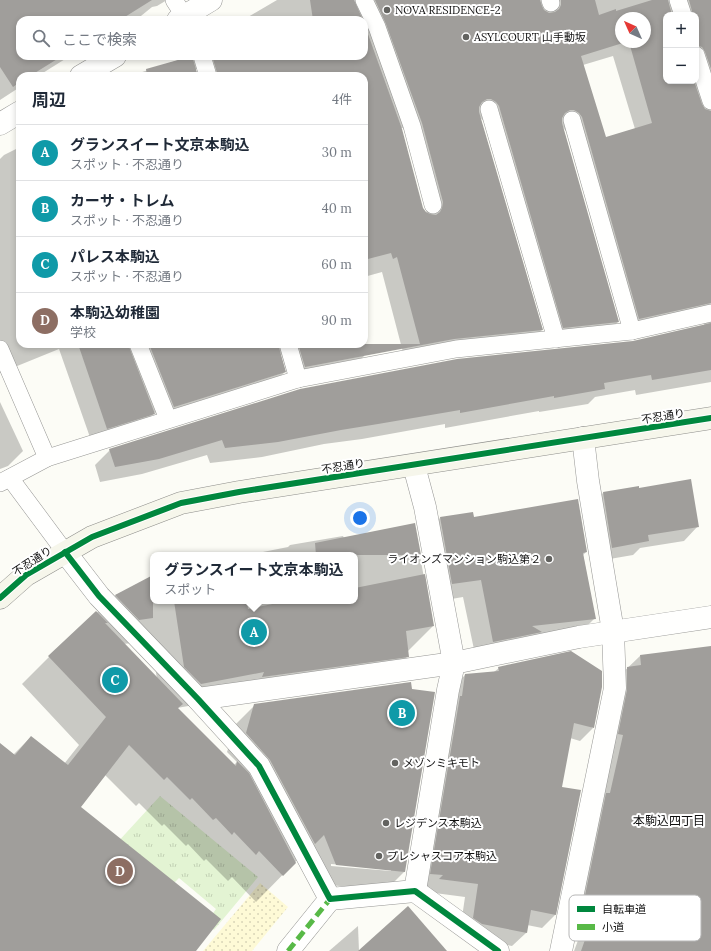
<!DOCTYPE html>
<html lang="ja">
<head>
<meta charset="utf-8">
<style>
	body { margin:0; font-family:Lora,"Noto Sans JP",serif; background:#f2f2f3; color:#1f2937 }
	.controls { position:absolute; right:12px; top:12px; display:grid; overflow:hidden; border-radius:8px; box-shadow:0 2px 6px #0003 }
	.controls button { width:36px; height:36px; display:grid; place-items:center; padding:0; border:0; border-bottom:1px solid #e0e1e3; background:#fff; color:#1f2937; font:20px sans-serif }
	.compass { position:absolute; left:615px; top:12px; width:36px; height:36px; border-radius:50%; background:#fff; box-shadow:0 2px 6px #0003; rotate:315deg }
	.you { position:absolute; left:360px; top:518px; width:14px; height:14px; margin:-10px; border:3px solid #fff; border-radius:50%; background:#1a73e8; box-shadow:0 0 0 6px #1a73e833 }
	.badge { display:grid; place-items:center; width:26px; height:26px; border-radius:50%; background:#636360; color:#fff; font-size:13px; font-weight:700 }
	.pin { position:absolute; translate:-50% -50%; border:2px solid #fff; box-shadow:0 1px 4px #0006 }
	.popup { position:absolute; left:150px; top:552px; width:208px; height:52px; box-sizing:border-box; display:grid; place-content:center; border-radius:8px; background:#fff; filter:drop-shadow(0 1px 3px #0005); font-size:13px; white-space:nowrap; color:#747a83 }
	.popup b { font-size:15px; color:#1f2937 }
	.popup::after { content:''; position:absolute; left:50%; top:100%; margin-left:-8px; border:8px solid transparent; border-top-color:#fff }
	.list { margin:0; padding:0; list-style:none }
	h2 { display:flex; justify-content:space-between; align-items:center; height:52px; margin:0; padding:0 16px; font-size:17px }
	h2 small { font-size:13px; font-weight:400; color:#747a83 }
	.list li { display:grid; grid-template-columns:26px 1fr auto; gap:12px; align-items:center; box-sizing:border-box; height:56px; padding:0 16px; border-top:1px solid #e0e1e3 }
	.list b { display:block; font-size:15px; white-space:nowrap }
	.list p { margin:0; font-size:13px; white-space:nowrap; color:#747a83 }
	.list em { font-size:13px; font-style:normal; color:#747a83 }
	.icon { flex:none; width:22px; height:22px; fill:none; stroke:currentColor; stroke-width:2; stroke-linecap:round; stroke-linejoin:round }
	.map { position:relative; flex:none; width:711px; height:951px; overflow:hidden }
	.search { position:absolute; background:#fff; box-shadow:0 2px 6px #0003; left:16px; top:16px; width:352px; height:44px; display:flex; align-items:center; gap:10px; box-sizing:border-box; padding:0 14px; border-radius:12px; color:#747a83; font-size:15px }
	.panel { position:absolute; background:#fff; box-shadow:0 2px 6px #0003; left:16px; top:72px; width:352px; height:276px; border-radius:12px }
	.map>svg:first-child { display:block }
	.grass { fill:url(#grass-tufts) }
	.sand { fill:url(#sand-dots) }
	.shadow { fill:#0003; fill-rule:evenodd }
	.building { fill:#a09e9b; fill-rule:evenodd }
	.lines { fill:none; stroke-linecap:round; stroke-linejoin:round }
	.service-casing { stroke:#969694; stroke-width:18 }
	.pedestrian-casing { stroke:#969694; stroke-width:23 }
	.minor-casing { stroke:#969694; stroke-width:23 }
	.tertiary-casing { stroke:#969694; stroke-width:23 }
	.secondary-casing { stroke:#8d8d8a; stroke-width:23 }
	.service { stroke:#fffffe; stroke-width:17 }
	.pedestrian { stroke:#fffffe; stroke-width:22 }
	.minor { stroke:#fffffe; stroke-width:22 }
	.tertiary { stroke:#fffffe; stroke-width:22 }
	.secondary { stroke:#f6f6eb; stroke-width:22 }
	.quiet { stroke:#58b947; stroke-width:5; stroke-dasharray:10 5; stroke-linecap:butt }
	.cycleway-casing { stroke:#fff; stroke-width:8 }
	.cycleway { stroke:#00873e; stroke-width:6 }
	.poi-dot { fill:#636360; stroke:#fff; stroke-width:1.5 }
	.labels { text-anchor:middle; stroke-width:4; stroke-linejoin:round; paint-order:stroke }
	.poi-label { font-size:11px; fill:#101010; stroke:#fff; text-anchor:start }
	.street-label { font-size:11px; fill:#101010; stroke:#fff }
	.neighbourhood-label { font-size:12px; fill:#101010; stroke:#fff }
	.key { fill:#fff; stroke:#b7b7b7; stroke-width:1 }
	.key-label { font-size:11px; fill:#101010 }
</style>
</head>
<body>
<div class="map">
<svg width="711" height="951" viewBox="0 0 711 951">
	<defs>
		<pattern id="grass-tufts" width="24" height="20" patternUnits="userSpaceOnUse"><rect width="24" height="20" fill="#e3f4d3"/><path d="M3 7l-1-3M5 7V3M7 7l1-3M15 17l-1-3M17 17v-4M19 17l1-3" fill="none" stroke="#c2d0b4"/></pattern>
		<pattern id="sand-dots" width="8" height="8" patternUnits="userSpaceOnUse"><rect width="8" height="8" fill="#fefad6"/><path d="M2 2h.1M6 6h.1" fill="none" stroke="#d9d5b7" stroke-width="1.8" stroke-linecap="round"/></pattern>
	</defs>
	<rect width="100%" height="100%" fill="#fcfcf6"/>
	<!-- grass -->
	<polygon class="grass" points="160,796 258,877 214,930 206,923 216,909 179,878 168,889 115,845"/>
	<!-- sand -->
	<polygon class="sand" points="260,883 288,907 252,951 203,951"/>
	<!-- shadow -->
	<g class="shadow">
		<polygon points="0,0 167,0 157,6 152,7 136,20 20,20 20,56 70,56 38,76 20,76 20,87 0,100"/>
		<path d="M 277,0 L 711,0 L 711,382 L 636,395 L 635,390 L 595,397 L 588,404 L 539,412 L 539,411 L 445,428 L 445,424 L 362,439 L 324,444 L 262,457 L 210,463 L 207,455 L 142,474 L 100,482 L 95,465 L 110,450 L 633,342 L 705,326 L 703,322 L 624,334 L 567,133 L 563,127 L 618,322 L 603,337 L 548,343 L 484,122 L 480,117 L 542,330 L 527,345 L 405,360 L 382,272 L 364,277 L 364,76 L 199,76 L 197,69 L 195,69 L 197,76 L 130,76 L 191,56 L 364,56 L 364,20 L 243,20 ZM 666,15 L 696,15 L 696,81 L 666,81 ZM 621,18 L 645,18 L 645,42 L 621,42 ZM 613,56 L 635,129 L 605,138 L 583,65 ZM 401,128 L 403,128 L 407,139 L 427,214 L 422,208 Z"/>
		<polygon points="20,147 20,344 361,344 364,356 349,371 290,382 282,356 279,351 285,372 269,387 159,422 155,412 139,429 92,443 59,349 0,373 0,159 4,155"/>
		<polygon points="0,402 23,451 8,466 0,469"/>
		<polygon points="638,489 698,526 684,541 640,548 633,555 598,561 589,507 603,493"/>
		<polygon points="472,513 473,518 586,552 583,555 595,618 577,636 476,659 463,597 434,602 422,536 440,518"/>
		<path d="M 414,524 L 433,626 L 407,652 L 408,656 L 382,682 L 239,697 L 177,708 L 234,765 L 237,762 L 227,752 L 236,724 L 255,705 L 405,871 L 386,890 L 317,884 L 305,852 L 256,902 L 232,877 L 228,881 L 206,859 L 204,861 L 188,844 L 186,846 L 164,824 L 162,826 L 139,803 L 136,806 L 105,775 L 79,807 L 195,951 L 0,951 L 0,744 L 13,755 L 31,737 L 64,764 L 79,745 L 22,684 L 49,657 L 116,595 L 153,577 L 153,601 L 355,601 L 355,555 L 247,555 L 288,547 L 290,545 L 343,536 L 344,538 ZM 151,641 L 157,679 L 123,644 ZM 331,864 L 391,869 L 391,871 L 331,866 Z"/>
		<polygon points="711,647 711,951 574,951 580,935 569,932 615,680 640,656"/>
		<polygon points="499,668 593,728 580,741 570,738 561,788 555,915 542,928 527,925 526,933 512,946 468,937 460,931 465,897 427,892 431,888 418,887 452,689 465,675 494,672"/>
		<polygon points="358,926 359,951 329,951"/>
	</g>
	<!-- building -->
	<g class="building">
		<polygon points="0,0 152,0 120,20 20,20 20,56 62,56 30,76 20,76 20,82 13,87 0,67"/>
		<polygon points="310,0 354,0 363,20 312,20 313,20"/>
		<path d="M 375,0 L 540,0 L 542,6 L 544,10 L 549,13 L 555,12 L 559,9 L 561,5 L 561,0 L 595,0 L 599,15 L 616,9 L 616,11 L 652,0 L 668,0 L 672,15 L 666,15 L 666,81 L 694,81 L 702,104 L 705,109 L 711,111 L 711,303 L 639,319 L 582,117 L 579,113 L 574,110 L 570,110 L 565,113 L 562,118 L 562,123 L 619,322 L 563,328 L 499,106 L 496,102 L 491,99 L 487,99 L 482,102 L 479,107 L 479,112 L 543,330 L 454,339 L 305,367 L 298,344 L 420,344 L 397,257 L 393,259 L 391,253 L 364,260 L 364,76 L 218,76 L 212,56 L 364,56 L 364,23 L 402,129 L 423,208 L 426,212 L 430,214 L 436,215 L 440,212 L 442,208 L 443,202 L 422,123 L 386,24 ZM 621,18 L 645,18 L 645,42 L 629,42 L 652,123 L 606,137 L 581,56 L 626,42 L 621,42 Z"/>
		<polygon points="689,0 711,0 711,69 705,52 702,47 696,45 696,15 693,15"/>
		<polygon points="192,56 198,76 147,76 146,69"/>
		<polygon points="711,323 711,370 652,380 651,375 604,383 605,389 554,398 554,396 460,413 460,410 378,424 341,430 278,442 225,448 222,440 159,459 115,467 109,449 300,389 457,359 633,341"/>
		<polygon points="78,344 128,344 155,414 107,429"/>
		<polygon points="149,344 278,344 286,372 174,407"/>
		<polygon points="691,479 699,527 648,535 649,541 612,548 603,492 639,486 639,488"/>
		<polygon points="578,499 587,552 583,553 596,619 532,626 542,632 493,642 481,580 452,584 440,517 473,512 474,517"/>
		<polygon points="415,523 421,555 316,555 315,543"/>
		<polygon points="425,574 434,626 406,631 409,657 262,677 264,672 201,684 184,667 174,601 247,601 248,609 287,601 355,601 355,588"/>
		<polygon points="153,575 153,618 139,620 115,595"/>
		<polygon points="96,611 108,623 105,623 183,704 178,708 236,766 237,761 249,773 296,863 283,876 259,851 256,855 234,832 232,835 216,818 213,820 192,798 190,800 167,777 164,780 129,745 81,807 221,919 196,951 0,951 0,743 15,755 31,736 68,765 106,717 48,656"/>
		<polygon points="711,646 711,951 581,951 591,923 580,920 606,793 610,793 623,735 618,734 627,690 627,667 641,665 640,655"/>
		<polygon points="571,651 602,671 602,687 594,728 574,723 562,787 581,790 556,915 531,910 527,933 482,924 473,918 478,884 439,879 443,875 430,874 460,696 462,696 465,674 499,671 498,667"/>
		<polygon points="411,682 412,689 435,692 405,872 336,865 324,835 315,844 270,760 246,733 254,704"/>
		<polygon points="408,906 447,951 358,951"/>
	</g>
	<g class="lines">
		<!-- service casing -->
		<g class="service-casing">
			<g id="service">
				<polyline points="174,0 187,20"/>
				<polyline points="364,0 377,27 412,126 433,205"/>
				<polyline points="550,0 551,3"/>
				<polyline points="678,0 683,15"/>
				<polyline points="696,55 711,101"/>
				<polyline points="202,56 208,76"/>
				<polyline points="489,109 556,339"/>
				<polyline points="572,120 632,331"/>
				<polyline points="138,344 168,419"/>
				<polyline points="288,344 298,379"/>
				<polyline points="0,349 47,458"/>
				<polyline points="10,478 65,552"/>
				<polyline points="0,483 47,458 298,379 456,349 632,331 711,313"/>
			</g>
		</g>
		<!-- pedestrian casing -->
		<g class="pedestrian-casing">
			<polyline id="pedestrian" points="288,951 330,899"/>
		</g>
		<!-- minor casing -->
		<g class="minor-casing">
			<g id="minor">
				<polyline points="414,466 425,507 454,663 448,690 415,891"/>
				<polyline points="65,552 99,596 198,699 259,766 330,899 415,891 498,951"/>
				<polyline points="198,699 454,663 579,637 711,617"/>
				<polyline points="561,951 615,688 613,631 588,481 583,438"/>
			</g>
		</g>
		<!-- tertiary casing -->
		<g class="tertiary-casing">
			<g id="tertiary">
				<polyline points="178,20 211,0"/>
				<polyline points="81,76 115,56"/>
				<polyline points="0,124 20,112"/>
			</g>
		</g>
		<!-- secondary casing -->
		<g class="secondary-casing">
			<polyline id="secondary" points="0,598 26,575 92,537 181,503 239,492 711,418"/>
		</g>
		<!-- service -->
		<use href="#service" class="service"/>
		<!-- pedestrian -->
		<use href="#pedestrian" class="pedestrian"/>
		<!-- minor -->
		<use href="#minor" class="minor"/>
		<!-- tertiary -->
		<use href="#tertiary" class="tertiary"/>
		<!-- secondary -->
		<use href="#secondary" class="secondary"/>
		<!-- quiet -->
		<polyline class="quiet" points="288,951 330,899"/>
		<!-- cycleway casing -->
		<g class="cycleway-casing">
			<g id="cycleway">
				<polyline points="65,552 99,596 198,699 259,766 330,899 415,891 498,951"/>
				<polyline points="0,598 26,575 92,537 181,503 239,492 711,418"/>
			</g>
		</g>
		<!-- cycleway -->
		<use href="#cycleway" class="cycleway"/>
	</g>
	<!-- markers -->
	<g class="poi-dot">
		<circle cx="387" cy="10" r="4"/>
		<circle cx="466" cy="37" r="4"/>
		<circle cx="549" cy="559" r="4"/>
		<circle cx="395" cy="763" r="4"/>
		<circle cx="386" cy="823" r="4"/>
		<circle cx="379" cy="856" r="4"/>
	</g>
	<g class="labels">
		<!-- poi labels -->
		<g class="poi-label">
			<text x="395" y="14">NOVA RESIDENCE-2</text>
			<text x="474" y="41">ASYLCOURT 山手動坂</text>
			<text x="541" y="563" text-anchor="end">ライオンズマンション駒込第２</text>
			<text x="403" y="767">メゾンミキモト</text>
			<text x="394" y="827">レジデンス本駒込</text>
			<text x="387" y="860">プレシャスコア本駒込</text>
		</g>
		<!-- street labels -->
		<g class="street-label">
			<text transform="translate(663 416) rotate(-9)" y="4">不忍通り</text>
			<text transform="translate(343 466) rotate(-9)" y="4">不忍通り</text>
			<text transform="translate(32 561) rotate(-33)" y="4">不忍通り</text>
		</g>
		<!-- neighbourhood labels -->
		<g class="neighbourhood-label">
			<text x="669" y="825">本駒込四丁目</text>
		</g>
	</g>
	<!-- legend -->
	<rect x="569" y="895" width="132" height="46" rx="6" class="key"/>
	<rect x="577" y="906" width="18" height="6" fill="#00873e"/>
	<rect x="577" y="924" width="18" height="6" fill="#58b947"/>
	<g class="key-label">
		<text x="602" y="913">自転車道</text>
		<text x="602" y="931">小道</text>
	</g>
</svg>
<div class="controls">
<button>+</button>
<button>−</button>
</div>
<svg class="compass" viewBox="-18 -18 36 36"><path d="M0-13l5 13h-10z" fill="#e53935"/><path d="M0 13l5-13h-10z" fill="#747a83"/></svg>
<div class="you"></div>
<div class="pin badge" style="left:254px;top:632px;background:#0f9aa8">A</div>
<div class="popup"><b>グランスイート文京本駒込</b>スポット</div>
<div class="pin badge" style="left:402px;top:713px;background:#0f9aa8">B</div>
<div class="pin badge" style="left:115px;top:680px;background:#0f9aa8">C</div>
<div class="pin badge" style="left:120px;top:871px;background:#8d6e63">D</div>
<div class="search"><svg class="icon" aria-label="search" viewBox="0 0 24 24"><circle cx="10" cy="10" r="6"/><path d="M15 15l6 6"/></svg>ここで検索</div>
<section class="panel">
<h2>周辺<small>4件</small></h2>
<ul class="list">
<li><span class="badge" style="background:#0f9aa8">A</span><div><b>グランスイート文京本駒込</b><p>スポット · 不忍通り</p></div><em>30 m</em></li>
<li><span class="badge" style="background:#0f9aa8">B</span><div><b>カーサ・トレム</b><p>スポット · 不忍通り</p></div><em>40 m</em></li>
<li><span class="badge" style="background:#0f9aa8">C</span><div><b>パレス本駒込</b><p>スポット · 不忍通り</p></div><em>60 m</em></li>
<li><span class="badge" style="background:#8d6e63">D</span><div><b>本駒込幼稚園</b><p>学校</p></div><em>90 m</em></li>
</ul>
</section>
</div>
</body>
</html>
